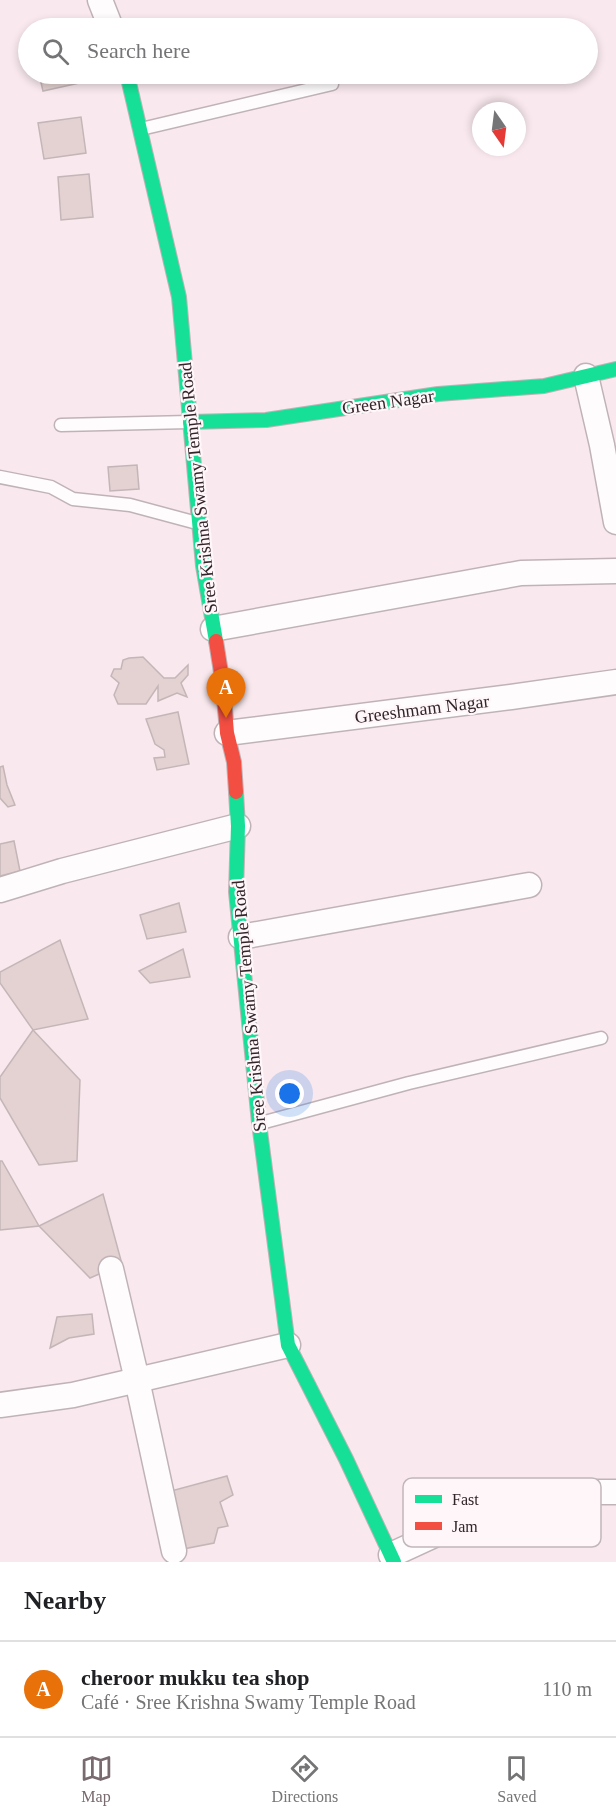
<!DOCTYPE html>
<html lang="en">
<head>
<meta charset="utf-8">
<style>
	body { margin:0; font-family:"Times New Roman",serif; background:#f6f6f6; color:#202124 }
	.compass { position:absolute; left:472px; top:102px; width:54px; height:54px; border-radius:50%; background:#fff; box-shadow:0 3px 9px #0003; rotate:166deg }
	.you { position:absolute; left:290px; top:1094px; width:21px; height:21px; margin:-15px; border:4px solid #fff; border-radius:50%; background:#1a73e8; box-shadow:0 0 0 9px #1a73e833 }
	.badge { display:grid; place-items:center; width:39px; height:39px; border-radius:50%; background:#786a6f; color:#fff; font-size:20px; font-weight:700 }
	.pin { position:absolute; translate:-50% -50px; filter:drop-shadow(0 2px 3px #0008) }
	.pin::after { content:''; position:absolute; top:32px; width:21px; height:18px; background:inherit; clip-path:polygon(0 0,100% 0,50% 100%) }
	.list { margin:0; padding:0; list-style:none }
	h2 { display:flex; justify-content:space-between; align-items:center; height:78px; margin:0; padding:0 24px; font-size:26px }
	h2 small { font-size:20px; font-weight:400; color:#757577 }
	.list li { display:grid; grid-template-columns:39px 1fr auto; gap:18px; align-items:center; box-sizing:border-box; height:96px; padding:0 24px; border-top:2px solid #e0e0e0 }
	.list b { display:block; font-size:22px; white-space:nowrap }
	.list p { margin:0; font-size:20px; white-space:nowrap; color:#757577 }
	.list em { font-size:20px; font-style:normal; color:#757577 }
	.icon { flex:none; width:33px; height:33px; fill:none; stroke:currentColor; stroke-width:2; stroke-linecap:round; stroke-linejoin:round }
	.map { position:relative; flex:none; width:616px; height:1562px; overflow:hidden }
	.search { position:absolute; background:#fff; box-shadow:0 3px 9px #0003; left:18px; right:18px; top:18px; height:66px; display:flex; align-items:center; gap:15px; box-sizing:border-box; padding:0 21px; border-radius:33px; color:#757577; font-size:22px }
	.sheet { height:174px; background:#fff }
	nav { display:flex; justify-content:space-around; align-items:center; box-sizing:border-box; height:84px; border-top:2px solid #e0e0e0; background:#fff; font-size:16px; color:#757577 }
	nav a { display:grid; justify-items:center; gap:3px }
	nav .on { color:#786a6f }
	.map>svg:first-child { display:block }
	.building { fill:#e4d1d1; stroke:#c4b6b8; stroke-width:1.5 }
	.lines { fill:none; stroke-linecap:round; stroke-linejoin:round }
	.lane-casing { stroke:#c0b3b7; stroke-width:15 }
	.street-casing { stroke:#c0b3b7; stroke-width:27 }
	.fast-casing { stroke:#c0b3b7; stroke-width:16 }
	.jam-casing { stroke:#c0b3b7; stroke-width:16 }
	.lane { stroke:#fefcfc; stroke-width:12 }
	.street { stroke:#fefcfc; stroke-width:24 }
	.fast { stroke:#16e098; stroke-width:14 }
	.jam { stroke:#f24e42; stroke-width:14 }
	.labels { text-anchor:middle; stroke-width:4.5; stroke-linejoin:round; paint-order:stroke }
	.street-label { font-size:18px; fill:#32252a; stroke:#fef6f9 }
	.key { fill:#fef6f9; stroke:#c1b7bb; stroke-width:1.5 }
	.key-label { font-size:16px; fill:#32252a }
</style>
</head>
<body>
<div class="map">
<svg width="616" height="1562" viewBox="0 0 616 1562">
	<rect width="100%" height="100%" fill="#f9e9ee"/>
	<!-- building -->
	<g class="building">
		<polygon points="39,74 81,74 84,82 43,91"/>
		<polygon points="81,117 86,153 44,159 38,123"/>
		<polygon points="89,174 93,217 61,220 58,177"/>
		<polygon points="137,465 139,489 110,491 108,467"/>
		<polygon points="143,657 164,678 175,678 188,665 188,675 181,683 187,697 177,693 158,701 158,686 146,704 118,704 114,695 119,683 111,676 114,669 121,669 123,660 129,658"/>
		<polygon points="178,712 189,764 157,770 154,758 165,757 164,750 155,744 146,719"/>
		<polygon points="3,766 7,785 15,805 8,807 0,798 0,767"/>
		<polygon points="14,841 20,871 0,876 0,844"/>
		<polygon points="179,903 186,932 147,939 140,915"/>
		<polygon points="60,940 88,1019 33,1030 0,983 0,972"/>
		<polygon points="183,949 190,977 150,983 139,971"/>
		<polygon points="33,1030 80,1080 77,1161 39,1165 0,1098 0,1077"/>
		<polygon points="0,1161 2,1161 39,1226 0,1230"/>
		<polygon points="103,1194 122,1264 90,1278 39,1226"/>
		<polygon points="92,1314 94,1334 69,1338 50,1348 57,1317"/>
		<polygon points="227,1476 233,1495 220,1502 228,1526 218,1528 214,1543 183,1549 171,1491"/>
	</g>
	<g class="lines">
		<!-- lane casing -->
		<g class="lane-casing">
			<g id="lane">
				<polyline points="141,129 332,84"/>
				<polyline points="61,425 189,422"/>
				<polyline points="0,477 51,487 73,499 130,505 197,523"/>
				<polyline points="261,1123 409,1083 601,1038"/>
			</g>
		</g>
		<!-- street casing -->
		<g class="street-casing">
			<g id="street">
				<polyline points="100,0 111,28"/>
				<polyline points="586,376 602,445 616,522"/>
				<polyline points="213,629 521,573 616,571"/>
				<polyline points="227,733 511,697 616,682"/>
				<polyline points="0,890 62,871 238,826"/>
				<polyline points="241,937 529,885"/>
				<polyline points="111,1269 137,1380 174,1551"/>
				<polyline points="0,1405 73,1395 288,1345"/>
				<polyline points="391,1555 519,1496 554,1492 616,1492"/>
			</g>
		</g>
		<!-- fast casing -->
		<g class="fast-casing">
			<g id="fast">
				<polyline points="127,74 179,297 203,566 216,641"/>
				<polyline points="190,422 266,420 438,394 544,386 616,369"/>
				<polyline points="236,792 238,826 236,892 259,1123 288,1345 346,1459 394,1562"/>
			</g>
		</g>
		<!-- jam casing -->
		<g class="jam-casing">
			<polyline id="jam" points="216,641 223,685 227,733 234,762 236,792"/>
		</g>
		<!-- lane -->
		<use href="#lane" class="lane"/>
		<!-- street -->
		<use href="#street" class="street"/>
		<!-- fast -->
		<use href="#fast" class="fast"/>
		<!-- jam -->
		<use href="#jam" class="jam"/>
	</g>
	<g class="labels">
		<!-- street labels -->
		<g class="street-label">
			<text transform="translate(388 402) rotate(-8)" y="6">Green Nagar</text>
			<text transform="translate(198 488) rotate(-96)" y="6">Sree Krishna Swamy Temple Road</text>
			<text transform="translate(422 709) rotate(-7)" y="6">Greeshmam Nagar</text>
			<text transform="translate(249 1006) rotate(-95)" y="6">Sree Krishna Swamy Temple Road</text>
		</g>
	</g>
	<!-- legend -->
	<rect x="403" y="1478" width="198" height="69" rx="9" class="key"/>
	<rect x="415" y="1495" width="27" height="8" fill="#16e098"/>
	<rect x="415" y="1522" width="27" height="8" fill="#f24e42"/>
	<g class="key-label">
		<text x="452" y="1505">Fast</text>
		<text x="452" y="1532">Jam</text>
	</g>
</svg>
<svg class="compass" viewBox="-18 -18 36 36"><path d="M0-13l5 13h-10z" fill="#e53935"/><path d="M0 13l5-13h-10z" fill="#757577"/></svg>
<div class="you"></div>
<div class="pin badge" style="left:226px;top:718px;background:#e8710a">A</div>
<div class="search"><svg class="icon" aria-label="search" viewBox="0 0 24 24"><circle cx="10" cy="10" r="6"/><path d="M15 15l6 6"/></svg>Search here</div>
</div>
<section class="sheet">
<h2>Nearby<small></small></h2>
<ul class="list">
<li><span class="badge" style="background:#e8710a">A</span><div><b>cheroor mukku tea shop</b><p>Café · Sree Krishna Swamy Temple Road</p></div><em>110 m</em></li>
</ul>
</section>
<nav>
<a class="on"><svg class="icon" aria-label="map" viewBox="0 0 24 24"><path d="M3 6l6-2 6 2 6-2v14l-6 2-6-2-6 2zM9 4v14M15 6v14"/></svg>Map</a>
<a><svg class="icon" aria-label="directions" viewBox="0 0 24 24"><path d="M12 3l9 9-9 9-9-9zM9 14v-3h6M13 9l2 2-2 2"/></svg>Directions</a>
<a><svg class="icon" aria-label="saved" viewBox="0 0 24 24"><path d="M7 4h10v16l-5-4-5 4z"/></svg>Saved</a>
</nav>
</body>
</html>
